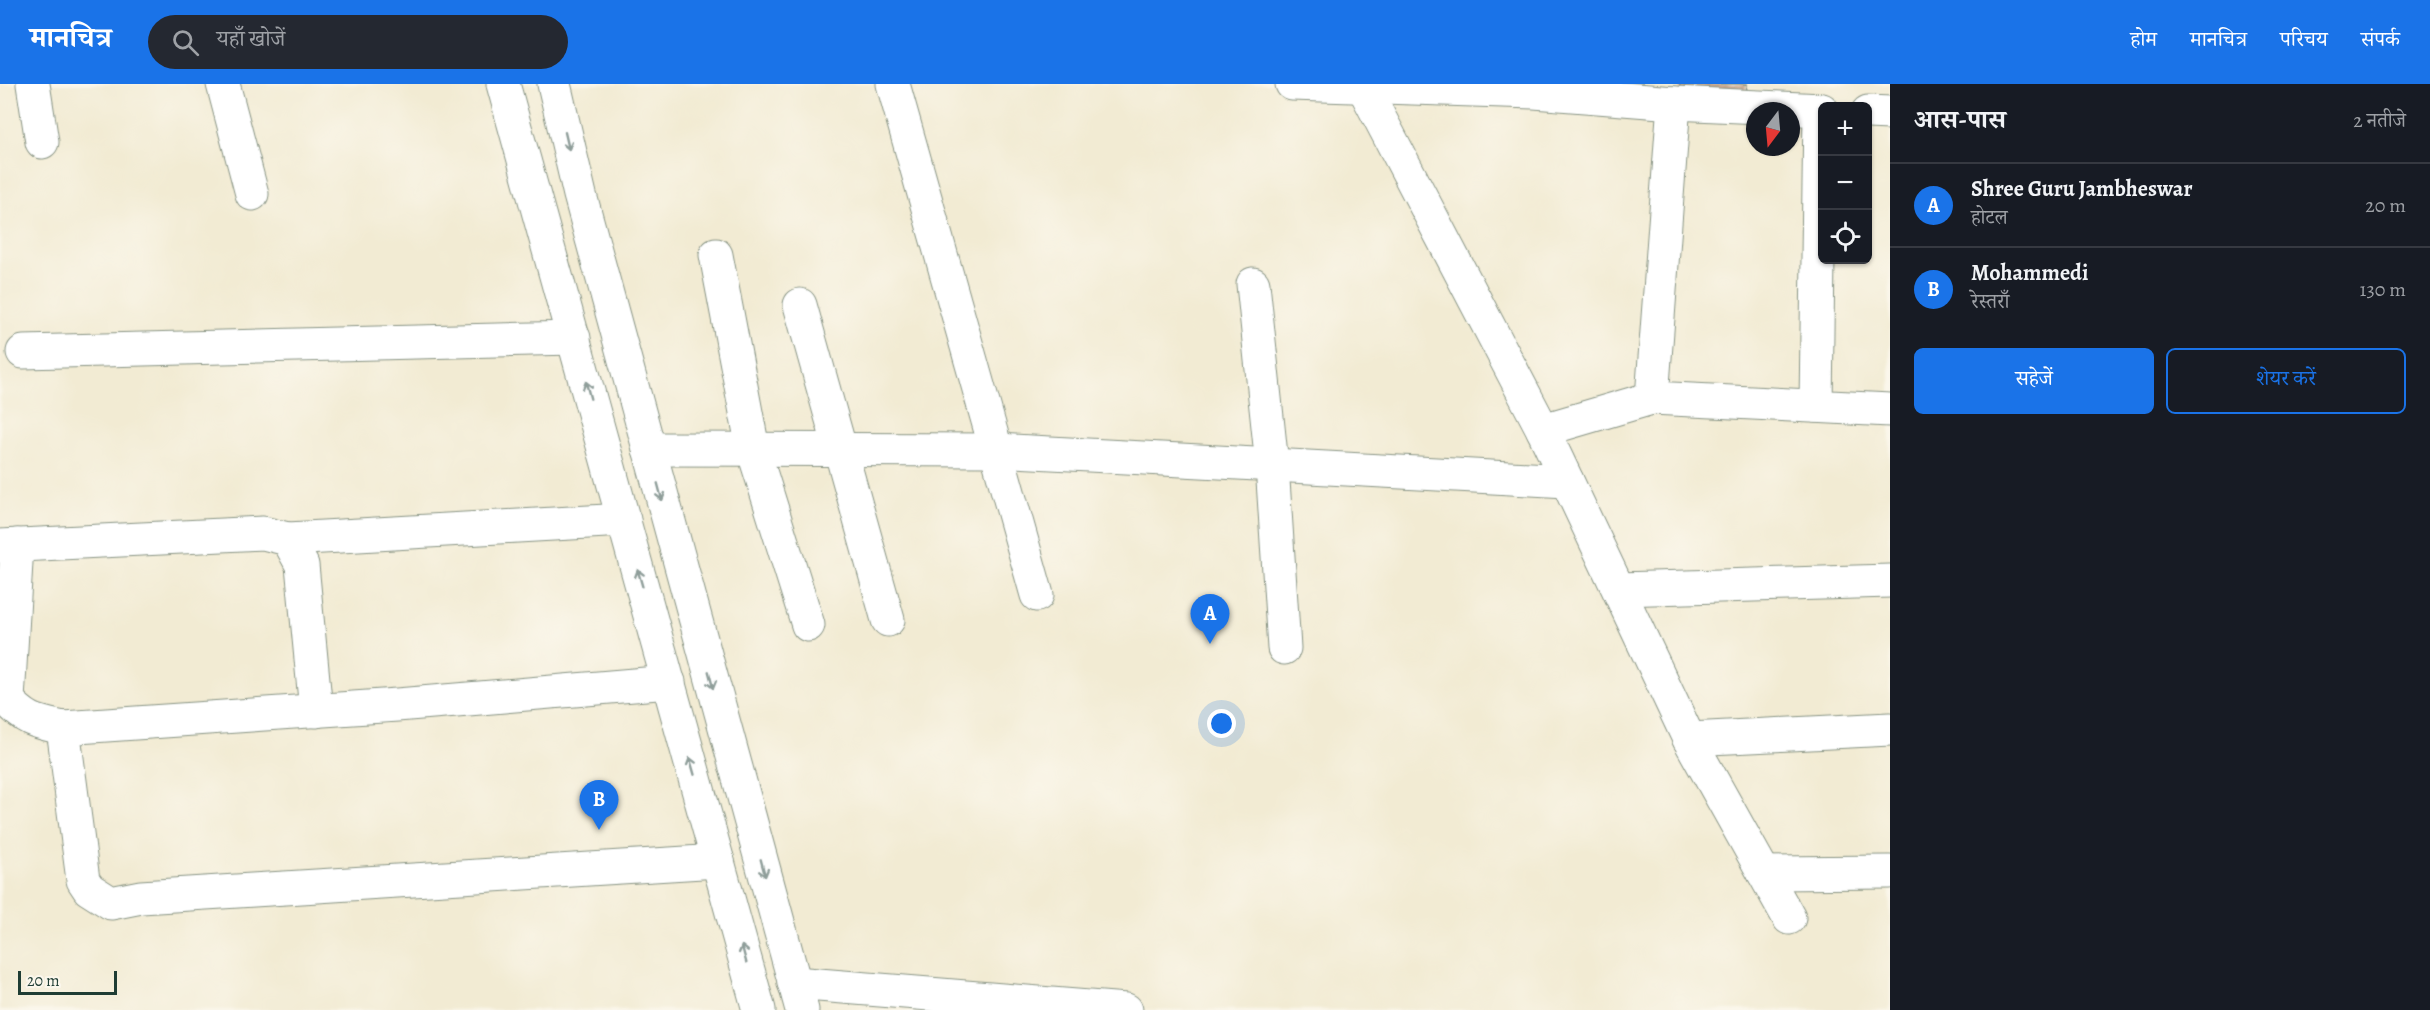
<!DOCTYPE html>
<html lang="hi">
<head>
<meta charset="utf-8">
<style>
	body { margin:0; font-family:Alegreya,"Noto Serif Devanagari",serif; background:#242831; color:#f1f3f6 }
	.controls { position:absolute; right:18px; top:18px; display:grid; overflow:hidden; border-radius:9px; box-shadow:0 2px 4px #0004 }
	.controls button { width:54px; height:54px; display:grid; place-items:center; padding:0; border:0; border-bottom:2px solid #363941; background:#171b24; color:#f1f3f6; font:30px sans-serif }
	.compass { position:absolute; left:1746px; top:18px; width:54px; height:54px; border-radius:50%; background:#171b24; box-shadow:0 2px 4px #0004; rotate:196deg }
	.scale { position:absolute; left:18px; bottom:15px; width:99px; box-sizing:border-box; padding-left:6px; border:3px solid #1f3d34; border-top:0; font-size:16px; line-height:21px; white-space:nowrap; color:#1f3d34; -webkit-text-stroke:4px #fbf7ec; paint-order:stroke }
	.you { position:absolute; left:1222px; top:640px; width:21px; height:21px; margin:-15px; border:4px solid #fff; border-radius:50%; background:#1a73e8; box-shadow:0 0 0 9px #1a73e833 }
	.badge { display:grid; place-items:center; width:39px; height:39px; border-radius:50%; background:#1a73e8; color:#fff; font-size:20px; font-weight:700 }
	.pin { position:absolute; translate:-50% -50px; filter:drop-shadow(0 2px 3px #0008) }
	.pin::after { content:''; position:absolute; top:32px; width:21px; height:18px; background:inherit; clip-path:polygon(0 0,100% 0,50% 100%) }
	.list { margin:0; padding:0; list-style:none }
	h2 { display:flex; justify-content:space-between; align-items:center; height:78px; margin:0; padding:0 24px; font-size:26px }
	h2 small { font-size:20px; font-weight:400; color:#9ea1a6 }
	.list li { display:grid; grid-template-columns:39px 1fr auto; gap:18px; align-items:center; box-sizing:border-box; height:84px; padding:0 24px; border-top:2px solid #363941 }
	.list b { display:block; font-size:22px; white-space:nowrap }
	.list p { margin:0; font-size:20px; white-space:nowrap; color:#9ea1a6 }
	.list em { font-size:20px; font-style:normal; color:#9ea1a6 }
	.actions { display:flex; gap:12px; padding:18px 24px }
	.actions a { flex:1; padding:14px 0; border:2px solid #1a73e8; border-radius:9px; text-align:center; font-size:21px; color:#1a73e8 }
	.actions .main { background:#1a73e8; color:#fff }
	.icon { flex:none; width:33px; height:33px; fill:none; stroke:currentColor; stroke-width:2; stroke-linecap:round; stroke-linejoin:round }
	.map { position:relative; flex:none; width:1890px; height:926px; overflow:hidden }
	header { display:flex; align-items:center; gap:36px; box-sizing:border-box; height:84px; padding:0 30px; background:#1a73e8; color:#fff }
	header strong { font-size:28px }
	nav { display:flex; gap:33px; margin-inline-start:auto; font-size:21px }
	.search { width:420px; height:54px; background:#242831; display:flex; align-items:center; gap:15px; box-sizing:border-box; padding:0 21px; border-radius:33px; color:#9ea1a6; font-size:22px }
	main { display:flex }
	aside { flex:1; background:#171b24 }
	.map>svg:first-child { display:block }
	.building { fill:url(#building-hatch) }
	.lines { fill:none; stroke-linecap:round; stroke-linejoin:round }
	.minor-casing { stroke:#889484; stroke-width:35 }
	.minor { stroke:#fff; stroke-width:33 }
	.oneway { stroke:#8f9e9a }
</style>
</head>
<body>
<header>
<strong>मानचित्र</strong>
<div class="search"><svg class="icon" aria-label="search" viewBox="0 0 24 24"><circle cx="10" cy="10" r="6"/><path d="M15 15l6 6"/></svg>यहाँ खोजें</div>
<nav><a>होम</a><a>मानचित्र</a><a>परिचय</a><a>संपर्क</a></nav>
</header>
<main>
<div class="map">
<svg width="1890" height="926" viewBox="0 0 1890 926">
	<defs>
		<pattern id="building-hatch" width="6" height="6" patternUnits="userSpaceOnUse" patternTransform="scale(1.5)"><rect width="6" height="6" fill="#c59c81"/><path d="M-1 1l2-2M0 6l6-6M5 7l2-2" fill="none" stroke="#9f806a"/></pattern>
	</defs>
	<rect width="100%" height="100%" fill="#fbf7ec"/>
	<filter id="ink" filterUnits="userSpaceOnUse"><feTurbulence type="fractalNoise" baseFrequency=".0167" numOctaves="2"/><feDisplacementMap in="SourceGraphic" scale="12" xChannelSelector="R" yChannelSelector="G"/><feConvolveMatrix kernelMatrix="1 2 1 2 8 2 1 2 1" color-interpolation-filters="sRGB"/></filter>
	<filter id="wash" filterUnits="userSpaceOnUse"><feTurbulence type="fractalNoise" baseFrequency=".008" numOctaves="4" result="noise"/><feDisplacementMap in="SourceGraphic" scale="24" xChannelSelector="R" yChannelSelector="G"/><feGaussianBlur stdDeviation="1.35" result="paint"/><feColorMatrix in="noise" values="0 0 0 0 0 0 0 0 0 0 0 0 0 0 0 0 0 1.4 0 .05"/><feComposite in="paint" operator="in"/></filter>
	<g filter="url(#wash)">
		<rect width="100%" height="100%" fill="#f2ebd3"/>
		<g id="blocks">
			<!-- building -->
			<polygon class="building" points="1680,0 1747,0 1746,14 1680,10"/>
		</g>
	</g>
	<g filter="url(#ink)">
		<use href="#blocks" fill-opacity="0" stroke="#889484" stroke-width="1.5"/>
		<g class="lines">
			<!-- minor casing -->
			<g class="minor-casing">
				<g id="minor">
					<polyline points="33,0 42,58"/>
					<polyline points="223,0 252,110"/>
					<polyline points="503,0 759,926"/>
					<polyline points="554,0 580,111 802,926"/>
					<polyline points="893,0 1037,511"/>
					<polyline points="1292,0 1534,8 1674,19 1822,26"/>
					<polyline points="1364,4 1543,346 1689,655 1789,834"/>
					<polyline points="1868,28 1890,29"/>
					<polyline points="716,171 753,365 808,541"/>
					<polyline points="1253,200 1272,381 1284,564"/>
					<polyline points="800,221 888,536"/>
					<polyline points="23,268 574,254"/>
					<polyline points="1652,314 1674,19"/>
					<polyline points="1816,322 1820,26"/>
					<polyline points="1543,346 1652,314 1890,326"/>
					<polyline points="649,365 997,366 1567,397"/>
					<polyline points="288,455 624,436"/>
					<path d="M 17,461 L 8,616 C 26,637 37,638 63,644 L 397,621 L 669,598"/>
					<polyline points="0,462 263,449 288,455 302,481 316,627"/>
					<polyline points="1619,505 1890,497"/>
					<polyline points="63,644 83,796 89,805 111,819 141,813 718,777"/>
					<polyline points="1689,655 1890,645"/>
					<polyline points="1764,789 1890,788"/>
					<polyline points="794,899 1126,926"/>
				</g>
			</g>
			<!-- minor -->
			<use href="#minor" class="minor"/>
		</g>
		<!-- one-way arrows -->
		<defs><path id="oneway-shaft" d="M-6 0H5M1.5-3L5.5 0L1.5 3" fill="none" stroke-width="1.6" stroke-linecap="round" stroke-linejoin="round" transform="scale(1.5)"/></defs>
		<g class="oneway">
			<use href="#oneway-shaft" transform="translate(567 57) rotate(77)"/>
			<use href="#oneway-shaft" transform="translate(588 306) rotate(-105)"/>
			<use href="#oneway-shaft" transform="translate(660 408) rotate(75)"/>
			<use href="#oneway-shaft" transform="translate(640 494) rotate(-106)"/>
			<use href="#oneway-shaft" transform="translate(711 596) rotate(75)"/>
			<use href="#oneway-shaft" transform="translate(692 682) rotate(-106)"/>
			<use href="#oneway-shaft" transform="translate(763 784) rotate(75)"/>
			<use href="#oneway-shaft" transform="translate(744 870) rotate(-105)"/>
		</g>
	</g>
</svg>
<div class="controls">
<button>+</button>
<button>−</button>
<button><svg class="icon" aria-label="locate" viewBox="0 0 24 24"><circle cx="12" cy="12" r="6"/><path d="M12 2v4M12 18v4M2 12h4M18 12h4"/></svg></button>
</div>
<svg class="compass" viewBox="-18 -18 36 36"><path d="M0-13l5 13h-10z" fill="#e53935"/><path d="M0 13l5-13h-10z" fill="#9ea1a6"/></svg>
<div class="scale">20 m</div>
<div class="you"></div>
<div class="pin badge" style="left:1210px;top:560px">A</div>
<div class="pin badge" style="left:599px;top:746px">B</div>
</div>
<aside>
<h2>आस-पास<small>2 नतीजे</small></h2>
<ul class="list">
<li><span class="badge">A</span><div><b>Shree Guru Jambheswar</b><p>होटल</p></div><em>20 m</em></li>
<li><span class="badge">B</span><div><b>Mohammedi</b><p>रेस्तराँ</p></div><em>130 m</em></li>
</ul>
<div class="actions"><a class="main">सहेजें</a><a>शेयर करें</a></div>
</aside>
</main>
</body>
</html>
